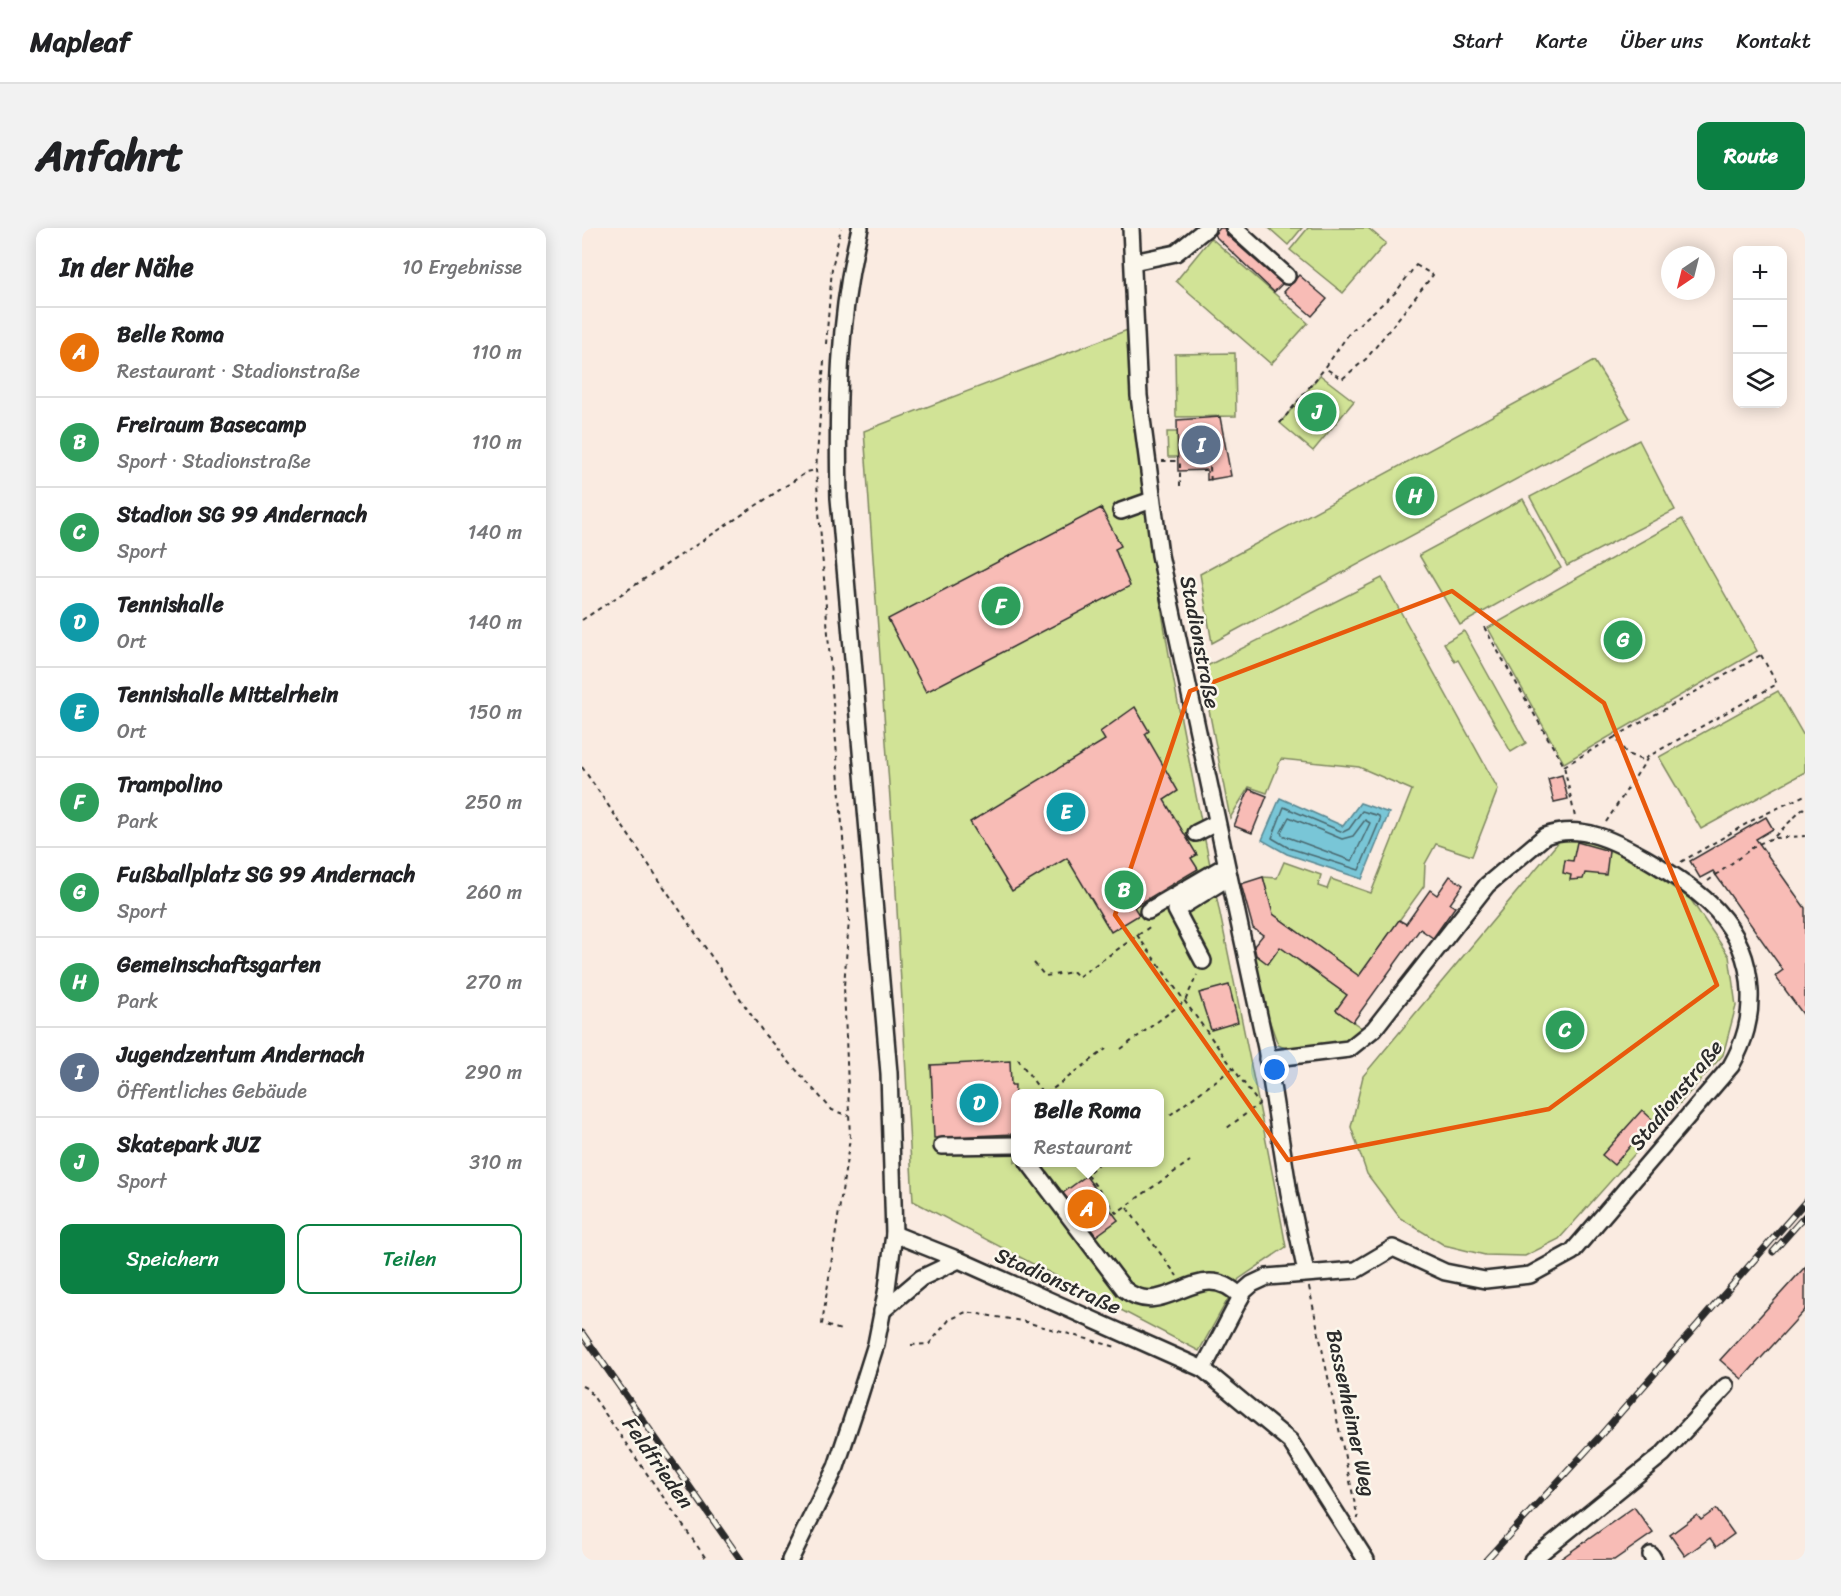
<!DOCTYPE html>
<html lang="de">
<head>
<meta charset="utf-8">
<style>
	body { margin:0; font-family:Sriracha,sans-serif; background:#f2f2f2; color:#202124 }
	.controls { position:absolute; right:18px; top:18px; display:grid; overflow:hidden; border-radius:12px; box-shadow:0 3px 15px #0003 }
	.controls button { width:54px; height:54px; display:grid; place-items:center; padding:0; border:0; border-bottom:2px solid #e0e0e0; background:#fff; color:#202124; font:30px sans-serif }
	.compass { position:absolute; left:1079px; top:18px; width:54px; height:54px; border-radius:50%; background:#fff; box-shadow:0 3px 15px #0003; rotate:215deg }
	.you { position:absolute; left:693px; top:842px; width:21px; height:21px; margin:-15px; border:4px solid #fff; border-radius:50%; background:#1a73e8; box-shadow:0 0 0 9px #1a73e833 }
	.badge { display:grid; place-items:center; width:39px; height:39px; border-radius:50%; background:#0b8043; color:#fff; font-size:20px; font-weight:700 }
	.pin { position:absolute; translate:-50% -50%; border:3px solid #fff; box-shadow:0 2px 6px #0006 }
	.popup { position:absolute; left:429px; top:861px; width:153px; height:78px; box-sizing:border-box; display:grid; place-content:center; border-radius:12px; background:#fff; filter:drop-shadow(0 2px 4px #0005); font-size:20px; white-space:nowrap; color:#757577 }
	.popup b { font-size:22px; color:#202124 }
	.popup::after { content:''; position:absolute; left:50%; top:100%; margin-left:-12px; border:12px solid transparent; border-top-color:#fff }
	.list { margin:0; padding:0; list-style:none }
	h2 { display:flex; justify-content:space-between; align-items:center; height:78px; margin:0; padding:0 24px; font-size:26px }
	h2 small { font-size:20px; font-weight:400; color:#757577 }
	.list li { display:grid; grid-template-columns:39px 1fr auto; gap:18px; align-items:center; box-sizing:border-box; height:90px; padding:0 24px; border-top:2px solid #e0e0e0 }
	.list b { display:block; font-size:22px; white-space:nowrap }
	.list p { margin:0; font-size:20px; white-space:nowrap; color:#757577 }
	.list em { font-size:20px; font-style:normal; color:#757577 }
	.actions { display:flex; gap:12px; padding:18px 24px }
	.actions a { flex:1; padding:14px 0; border:2px solid #0b8043; border-radius:12px; text-align:center; font-size:21px; color:#0b8043 }
	.actions .main { background:#0b8043; color:#fff }
	.icon { flex:none; width:33px; height:33px; fill:none; stroke:currentColor; stroke-width:2; stroke-linecap:round; stroke-linejoin:round }
	.map { position:relative; flex:none; width:1223px; height:1332px; overflow:hidden; border-radius:12px }
	header { display:flex; align-items:center; gap:36px; box-sizing:border-box; height:84px; padding:0 30px; background:#fff; border-bottom:2px solid #e0e0e0 }
	header strong { font-size:28px }
	nav { display:flex; gap:33px; margin-inline-start:auto; font-size:21px }
	.intro { display:flex; align-items:center; justify-content:space-between; box-sizing:border-box; height:144px; padding:0 36px }
	h1 { margin:0; font-size:42px }
	.button { padding:15px 27px; border-radius:12px; background:#0b8043; color:#fff; font-size:21px; font-weight:700 }
	main { display:flex; gap:36px; padding:0 36px }
	aside { flex:1; background:#fff; border-radius:12px; box-shadow:0 3px 15px #0003 }
	.map>svg:first-child { display:block }
	.green { fill:#d1e396; stroke:#7e8760; stroke-width:1.5; fill-rule:evenodd }
	.water { fill:#79c6d7; stroke:#5a8892; stroke-width:1.5 }
	.lines { fill:none; stroke-linecap:round; stroke-linejoin:round }
	.shore { stroke:#4a6970; stroke-width:1.5 }
	.building { fill:#f8bcb6; stroke:#2b2b2b; stroke-width:1.5 }
	.minor-casing { stroke:#2b2b2b; stroke-width:20 }
	.path { stroke:#2b2b2b; stroke-width:2; stroke-dasharray:4.5 4.5; stroke-linecap:butt }
	.minor { stroke:#fbf7ec; stroke-width:15 }
	.rail-casing { stroke:#2b2b2b; stroke-width:7 }
	.rail { stroke:#fbf7ec; stroke-width:4.5; stroke-dasharray:14; stroke-linecap:butt }
	.marked { fill:none; stroke:#e8590c; stroke-width:4.5; stroke-linejoin:round }
	.labels { text-anchor:middle; stroke-width:5; stroke-linejoin:round; paint-order:stroke }
	.street-label { font-size:21px; fill:#2b2b2b; stroke:#fbf7ec }
</style>
</head>
<body>
<header>
<strong>Mapleaf</strong>
<nav><a>Start</a><a>Karte</a><a>Über uns</a><a>Kontakt</a></nav>
</header>
<div class="intro"><h1>Anfahrt</h1><a class="button">Route</a></div>
<main>
<aside>
<h2>In der Nähe<small>10 Ergebnisse</small></h2>
<ul class="list">
<li><span class="badge" style="background:#e8710a">A</span><div><b>Belle Roma</b><p>Restaurant · Stadionstraße</p></div><em>110 m</em></li>
<li><span class="badge" style="background:#2e9e5b">B</span><div><b>Freiraum Basecamp</b><p>Sport · Stadionstraße</p></div><em>110 m</em></li>
<li><span class="badge" style="background:#2e9e5b">C</span><div><b>Stadion SG 99 Andernach</b><p>Sport</p></div><em>140 m</em></li>
<li><span class="badge" style="background:#0f9aa8">D</span><div><b>Tennishalle</b><p>Ort</p></div><em>140 m</em></li>
<li><span class="badge" style="background:#0f9aa8">E</span><div><b>Tennishalle Mittelrhein</b><p>Ort</p></div><em>150 m</em></li>
<li><span class="badge" style="background:#2e9e5b">F</span><div><b>Trampolino</b><p>Park</p></div><em>250 m</em></li>
<li><span class="badge" style="background:#2e9e5b">G</span><div><b>Fußballplatz SG 99 Andernach</b><p>Sport</p></div><em>260 m</em></li>
<li><span class="badge" style="background:#2e9e5b">H</span><div><b>Gemeinschaftsgarten</b><p>Park</p></div><em>270 m</em></li>
<li><span class="badge" style="background:#5c6f8a">I</span><div><b>Jugendzentum Andernach</b><p>Öffentliches Gebäude</p></div><em>290 m</em></li>
<li><span class="badge" style="background:#2e9e5b">J</span><div><b>Skatepark JUZ</b><p>Sport</p></div><em>310 m</em></li>
</ul>
<div class="actions"><a class="main">Speichern</a><a>Teilen</a></div>
</aside>
<div class="map">
<svg width="1223" height="1332" viewBox="0 0 1223 1332">
	<rect width="100%" height="100%" fill="#faebe1"/>
	<filter id="ink" filterUnits="userSpaceOnUse"><feTurbulence type="fractalNoise" baseFrequency=".0167" numOctaves="2"/><feDisplacementMap in="SourceGraphic" scale="12" xChannelSelector="R" yChannelSelector="G"/><feConvolveMatrix kernelMatrix="1 2 1 2 8 2 1 2 1" color-interpolation-filters="sRGB"/></filter>
	<g filter="url(#ink)">
		<!-- green -->
		<g class="green">
			<polygon points="687,0 720,0 706,17"/>
			<polygon points="726,0 786,0 804,15 761,65 708,22"/>
			<polygon points="629,10 726,95 689,136 594,53"/>
			<path d="M 548,101 C 557,219 570,337 592,454 C 627,643 670,829 704,1019 L 657,1051 L 617,1123 L 331,973 L 312,627 L 282,203 ZM 433,866 L 577,866 L 577,934 L 433,934 Z"/>
			<polygon points="653,125 654,188 594,189 593,126"/>
			<polygon points="1012,133 1048,190 630,415 618,346"/>
			<polygon points="738,147 772,173 731,223 698,195"/>
			<polygon points="585,204 598,204 598,229 586,229"/>
			<polygon points="1057,212 1093,282 985,338 948,269"/>
			<polygon points="941,271 979,340 878,397 837,327"/>
			<polygon points="1100,291 1175,423 982,535 906,400"/>
			<polygon points="800,350 916,561 890,628 854,616 843,636 842,658 777,748 691,686 681,649 695,650 702,634 739,647 736,658 745,661 749,651 789,665 830,562 777,539 699,531 685,565 667,559 648,590 619,441"/>
			<polygon points="882,403 944,515 929,524 876,432 873,434 862,415"/>
			<polygon points="1196,463 1223,510 1223,544 1119,601 1077,529"/>
			<polygon points="993,608 1036,621 1109,672 1147,728 1154,778 1141,827 977,1011 943,1028 903,1027 862,1017 818,990 785,946 769,899 781,848 979,611"/>
			<path d="M 698,719 L 765,767 L 754,782 L 784,803 C 778,807 770,814 763,816 C 748,822 710,825 696,817 L 678,766 L 669,723 L 686,735 Z"/>
		</g>
		<!-- water -->
		<polygon class="water" points="698,570 761,598 778,575 807,585 780,651 705,626 680,612"/>
		<g class="lines">
			<!-- shore -->
			<g class="shore">
				<polygon points="702,579 761,604 767,601 780,583 797,588 798,592 777,642 707,620 690,610"/>
				<polygon points="707,589 760,611 771,608 783,592 788,595 770,633 700,607 699,604"/>
			</g>
		</g>
		<!-- building -->
		<g class="building">
			<polygon points="638,0 642,0 645,7 700,56 692,64 632,7"/>
			<polygon points="717,47 745,71 730,88 702,64"/>
			<polygon points="638,189 649,248 625,252 625,242 596,243 595,192"/>
			<polygon points="519,280 539,318 533,321 548,358 344,464 306,391"/>
			<polygon points="553,479 567,503 563,506 596,563 582,572 615,627 609,630 616,641 552,679 557,687 529,704 485,630 430,663 388,594 523,512 518,504"/>
			<polygon points="980,547 986,571 972,574 966,551"/>
			<polygon points="667,561 685,568 670,605 652,598"/>
			<polygon points="1184,589 1191,601 1174,611 1223,680 1223,789 1193,748 1201,742 1131,643 1118,650 1108,633"/>
			<polygon points="995,614 1027,623 1024,647 1003,645 1001,651 988,652 989,647 981,645 983,632 991,633"/>
			<polygon points="868,648 881,657 868,676 873,679 851,710 838,701 771,794 754,782 765,767 698,719 686,736 674,727 672,718 681,707 671,700 659,656 681,649 691,686 777,748 817,692 824,696 848,662 855,667"/>
			<polygon points="647,757 656,794 629,802 617,765"/>
			<polygon points="428,833 429,857 433,857 431,906 352,910 349,837"/>
			<polygon points="1060,882 1071,892 1032,937 1020,927"/>
			<polygon points="504,948 536,992 514,1008 481,965"/>
			<polygon points="1223,1039 1223,1082 1160,1151 1138,1132"/>
			<polygon points="1052,1279 1071,1305 1032,1332 977,1332"/>
			<polygon points="1134,1281 1152,1306 1134,1319 1128,1310 1103,1328 1088,1307 1115,1287 1119,1292"/>
		</g>
		<g class="lines">
			<!-- minor casing -->
			<g class="minor-casing">
				<g id="minor">
					<polyline points="549,0 557,168 578,327 684,820 707,965 724,1044"/>
					<polyline points="652,0 705,48"/>
					<polyline points="551,34 594,25 625,0"/>
					<polyline points="539,283 570,272"/>
					<polyline points="614,605 634,595"/>
					<polyline points="566,683 643,638"/>
					<polyline points="621,733 594,682 646,650"/>
					<polyline points="360,918 433,917"/>
					<path d="M 446,934 L 542,1061 C 584,1095 617,1025 659,1069"/>
					<polyline points="312,1006 377,1032 621,1141 708,1213 784,1332"/>
					<polyline points="300,1083 339,1050 377,1032"/>
					<path d="M 621,1141 L 662,1063 L 670,1056 L 685,1049 L 774,1042 L 811,1020 L 863,1044 L 903,1052 L 948,1047 L 990,1024 L 1149,838 C 1163,813 1169,791 1168,763 C 1165,695 1117,661 1063,630 C 1033,613 999,595 963,608 L 905,657 L 792,801 L 767,821 L 685,831"/>
					<polyline points="1069,1327 1072,1332"/>
					<path d="M 208,1332 L 254,1239 L 275,1176 L 294,1116 L 305,1060 L 312,1006 L 307,845 L 257,270 C 255,179 256,89 278,0"/>
					<polyline points="950,1332 1081,1226 1144,1158"/>
				</g>
			</g>
			<!-- path -->
			<g class="path">
				<polygon points="834,37 851,47 784,131 760,151 743,140 768,104 814,64"/>
				<polyline points="244,116 250,40 259,0"/>
				<polyline points="242,133 234,242 267,692 262,758 268,910 240,1096 262,1103"/>
				<polyline points="698,195 743,140"/>
				<polyline points="580,233 598,233"/>
				<polyline points="628,239 629,257"/>
				<polyline points="598,258 598,233"/>
				<polyline points="0,392 225,244 234,242"/>
				<polyline points="902,399 982,538 993,589"/>
				<polygon points="1179,427 1195,456 1060,532 1045,526 1033,509"/>
				<polyline points="982,538 1033,509"/>
				<polyline points="0,539 183,807 250,882 267,888"/>
				<polyline points="1024,594 1065,531"/>
				<polyline points="1193,610 1223,608"/>
				<polyline points="1099,634 1171,592 1223,567"/>
				<polyline points="1126,653 1174,617 1191,610 1223,579"/>
				<polyline points="555,707 677,876 645,900"/>
				<polyline points="452,735 463,748 492,744 496,749 569,698"/>
				<polyline points="539,821 603,773 615,747"/>
				<polyline points="436,831 461,866"/>
				<polyline points="464,866 524,821"/>
				<polyline points="588,887 651,840"/>
				<polyline points="513,934 515,937 505,946 534,985 608,933"/>
				<polyline points="545,980 595,1048"/>
				<polyline points="727,1059 776,1291"/>
				<polyline points="329,1117 347,1116 367,1092 384,1084 440,1093 534,1119"/>
				<polyline points="0,1158 6,1161 125,1332"/>
			</g>
			<!-- minor -->
			<use href="#minor" class="minor"/>
			<!-- rail casing -->
			<g class="rail-casing">
				<g id="rail">
					<polyline points="1191,1024 1223,988"/>
					<polyline points="0,1105 159,1332"/>
					<polyline points="904,1332 1018,1208 1223,974"/>
				</g>
			</g>
			<!-- rail -->
			<use href="#rail" class="rail"/>
		</g>
	</g>
	<!-- marked area -->
	<path class="marked" d="M 870,363 L 1022,475 L 1135,757 L 967,881 L 706,932 L 533,687 L 608,463 Z"/>
	<g class="labels">
		<!-- street labels -->
		<g class="street-label">
			<text transform="translate(618 414) rotate(79)" y="7">Stadionstraße</text>
			<text transform="translate(1094 867) rotate(-51)" y="7">Stadionstraße</text>
			<text transform="translate(476 1053) rotate(24)" y="7">Stadionstraße</text>
			<text transform="translate(769 1185) rotate(78)" y="7">Bassenheimer Weg</text>
			<text transform="translate(76 1235) rotate(55)" y="7">Feldfrieden</text>
		</g>
	</g>
</svg>
<div class="controls">
<button>+</button>
<button>−</button>
<button><svg class="icon" aria-label="layers" viewBox="0 0 24 24"><path d="M12 4l9 5-9 5-9-5zM3 14l9 5 9-5"/></svg></button>
</div>
<svg class="compass" viewBox="-18 -18 36 36"><path d="M0-13l5 13h-10z" fill="#e53935"/><path d="M0 13l5-13h-10z" fill="#757577"/></svg>
<div class="you"></div>
<div class="pin badge" style="left:505px;top:981px;background:#e8710a">A</div>
<div class="popup"><b>Belle Roma</b>Restaurant</div>
<div class="pin badge" style="left:542px;top:662px;background:#2e9e5b">B</div>
<div class="pin badge" style="left:983px;top:802px;background:#2e9e5b">C</div>
<div class="pin badge" style="left:397px;top:875px;background:#0f9aa8">D</div>
<div class="pin badge" style="left:484px;top:584px;background:#0f9aa8">E</div>
<div class="pin badge" style="left:419px;top:378px;background:#2e9e5b">F</div>
<div class="pin badge" style="left:1041px;top:412px;background:#2e9e5b">G</div>
<div class="pin badge" style="left:833px;top:268px;background:#2e9e5b">H</div>
<div class="pin badge" style="left:619px;top:217px;background:#5c6f8a">I</div>
<div class="pin badge" style="left:735px;top:184px;background:#2e9e5b">J</div>
</div>
</main>
</body>
</html>
